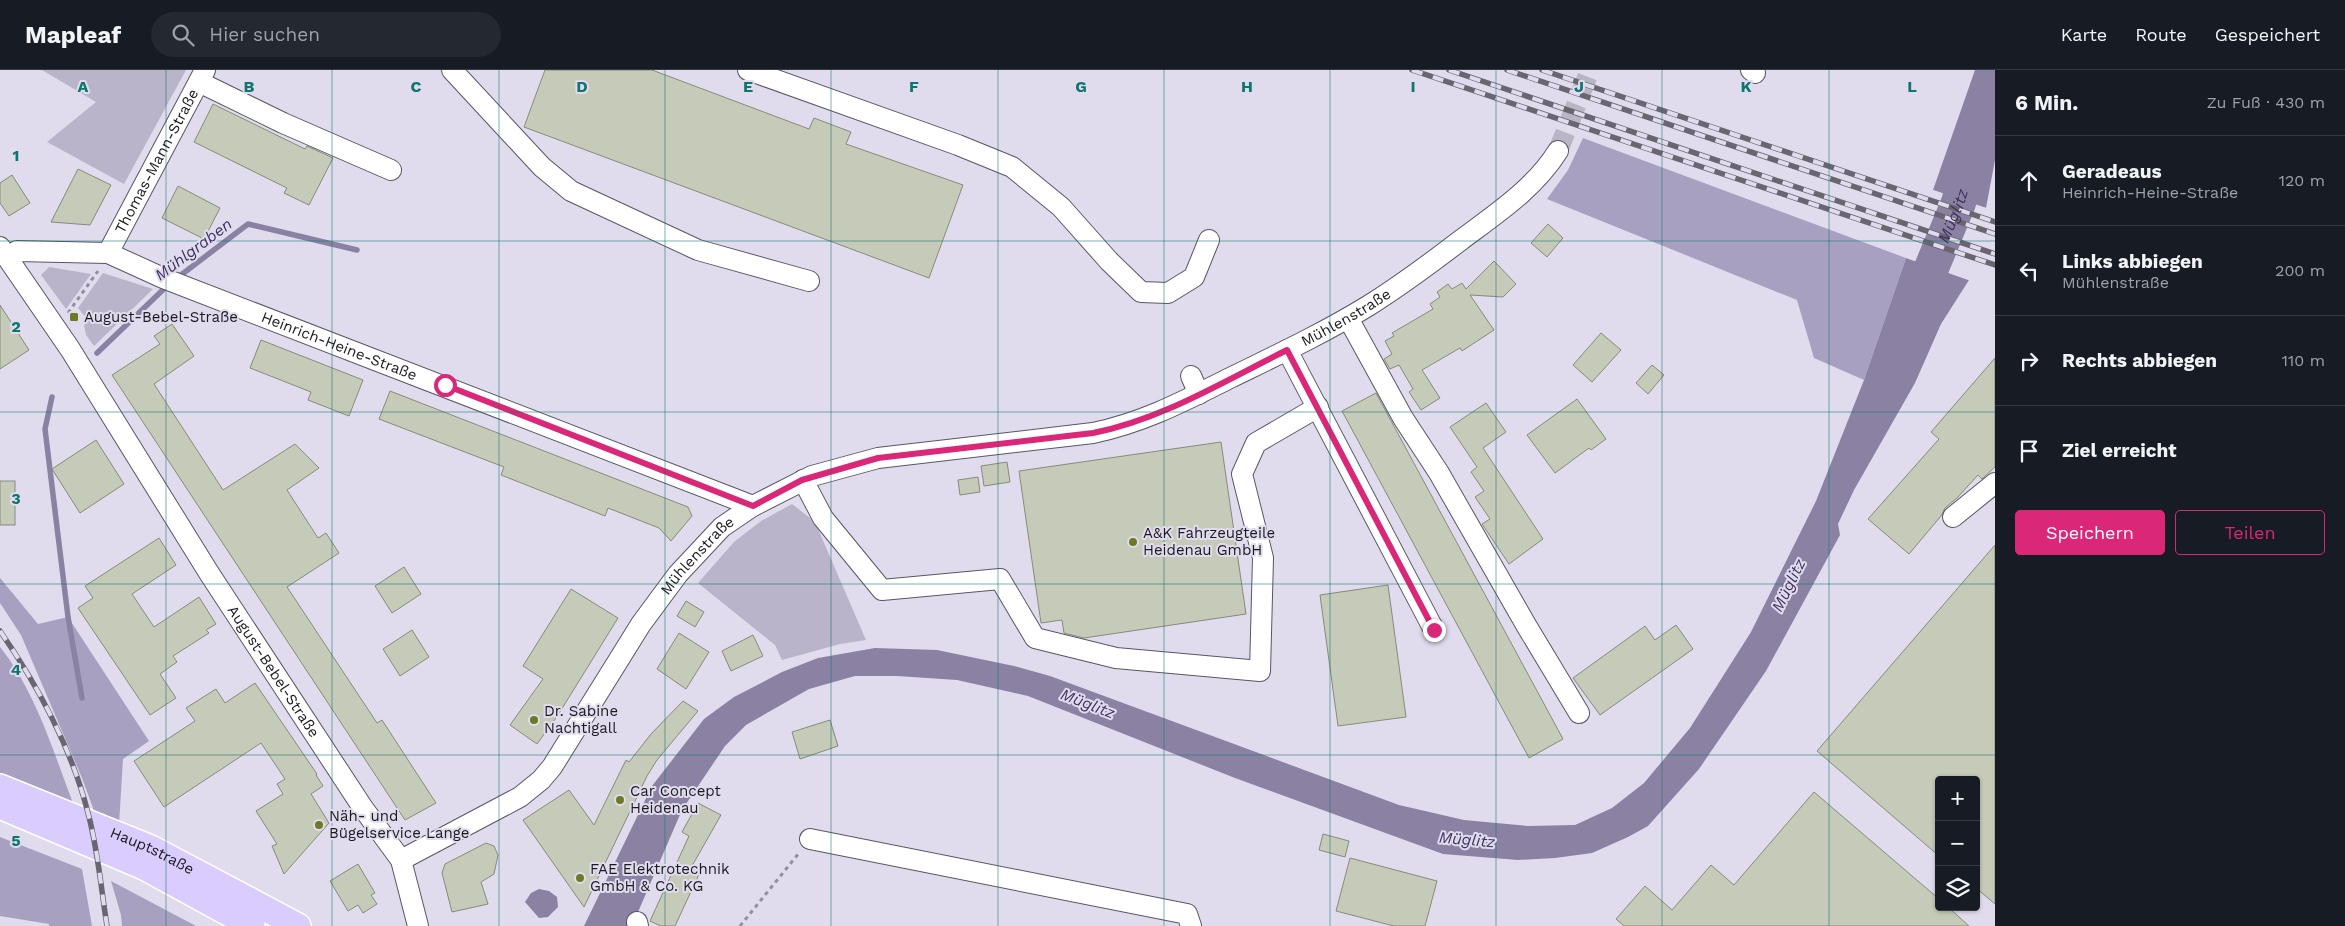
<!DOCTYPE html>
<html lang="de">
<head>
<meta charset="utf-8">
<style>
	body { margin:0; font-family:"Work Sans",sans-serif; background:#242831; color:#f1f3f6 }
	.controls { position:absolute; right:15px; bottom:15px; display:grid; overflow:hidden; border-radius:5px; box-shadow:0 1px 4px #0004 }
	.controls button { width:45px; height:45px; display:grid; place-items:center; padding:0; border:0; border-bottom:1px solid #363941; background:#171b24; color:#f1f3f6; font:25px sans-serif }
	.stop { position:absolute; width:15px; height:15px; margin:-11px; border:4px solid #db2777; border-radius:50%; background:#fff }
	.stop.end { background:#db2777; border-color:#fff; box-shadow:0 1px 5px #0008 }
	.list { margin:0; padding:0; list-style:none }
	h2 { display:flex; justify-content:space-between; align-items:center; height:65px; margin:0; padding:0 20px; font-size:21px }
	h2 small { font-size:16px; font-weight:400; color:#9ea1a6 }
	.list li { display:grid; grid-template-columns:32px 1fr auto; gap:15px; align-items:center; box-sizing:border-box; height:90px; padding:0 20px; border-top:1px solid #363941 }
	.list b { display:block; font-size:19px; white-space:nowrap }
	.list p { margin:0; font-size:16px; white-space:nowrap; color:#9ea1a6 }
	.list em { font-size:16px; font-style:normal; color:#9ea1a6 }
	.actions { display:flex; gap:10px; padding:15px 20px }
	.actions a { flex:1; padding:11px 0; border:1px solid #db2777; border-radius:5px; text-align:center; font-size:18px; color:#db2777 }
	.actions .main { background:#db2777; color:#fff }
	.icon { flex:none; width:28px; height:28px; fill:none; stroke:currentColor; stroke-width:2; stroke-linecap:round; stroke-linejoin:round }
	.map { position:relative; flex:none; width:1995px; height:856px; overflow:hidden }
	header { display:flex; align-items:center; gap:30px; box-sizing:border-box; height:70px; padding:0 25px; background:#171b24; border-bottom:1px solid #363941 }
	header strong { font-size:24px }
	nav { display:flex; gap:28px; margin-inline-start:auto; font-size:18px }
	.search { width:350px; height:45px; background:#242831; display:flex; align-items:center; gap:12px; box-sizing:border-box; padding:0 18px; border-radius:28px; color:#9ea1a6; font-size:19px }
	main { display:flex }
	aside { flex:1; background:#171b24 }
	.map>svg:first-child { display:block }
	.green { fill:#b9b4ca }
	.forest { fill:#a8a0c1 }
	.water { fill:#8b82a3 }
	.pier { fill:#e0dcee }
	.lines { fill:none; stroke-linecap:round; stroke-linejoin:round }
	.stream { stroke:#8b82a3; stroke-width:5.5 }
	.river { stroke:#8b82a3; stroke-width:35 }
	.building { fill:#c6cab8; stroke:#878b7a }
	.minor-tunnel { stroke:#b9b5c5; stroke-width:20; stroke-dasharray:20 10; stroke-linecap:butt }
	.minor-casing { stroke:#595665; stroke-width:22 }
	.major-casing { stroke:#fff; stroke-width:28 }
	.path { stroke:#93909d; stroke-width:3; stroke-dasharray:4 4; stroke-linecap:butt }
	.minor { stroke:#fff; stroke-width:20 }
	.major { stroke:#dacdfd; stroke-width:25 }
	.rail-casing { stroke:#696671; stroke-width:5.5 }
	.rail { stroke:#e0dcee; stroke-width:4; stroke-dasharray:11; stroke-linecap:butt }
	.route { stroke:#db2777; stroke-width:6 }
	.grid { fill:none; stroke:#0f766e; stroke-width:1; stroke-opacity:0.55 }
	.poi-dot { fill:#6d7925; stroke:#e0dcee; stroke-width:2 }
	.labels { text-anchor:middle; stroke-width:4; stroke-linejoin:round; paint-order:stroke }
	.street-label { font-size:15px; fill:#1b1a20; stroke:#e0dcee }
	.poi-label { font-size:15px; fill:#1b1a20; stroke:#e0dcee; text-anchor:start }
	.water-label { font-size:16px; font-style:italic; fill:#3f315f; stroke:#e0dcee }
	.grid-label { font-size:16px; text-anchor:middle; font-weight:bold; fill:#0f766e; stroke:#e0dcee; stroke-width:4; stroke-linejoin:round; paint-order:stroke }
</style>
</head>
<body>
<header>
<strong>Mapleaf</strong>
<div class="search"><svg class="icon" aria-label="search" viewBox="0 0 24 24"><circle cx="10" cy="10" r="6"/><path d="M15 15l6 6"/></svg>Hier suchen</div>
<nav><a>Karte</a><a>Route</a><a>Gespeichert</a></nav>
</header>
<main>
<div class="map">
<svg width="1995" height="856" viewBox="0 0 1995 856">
	<rect width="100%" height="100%" fill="#e0dcee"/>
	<!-- green -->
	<g class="green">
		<polygon points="42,0 186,0 124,114 47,72 96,32"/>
		<polygon points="49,197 91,204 66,239 41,205"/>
		<polygon points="103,203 153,219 94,276 86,265 84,255 89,251 78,238"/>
		<polygon points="792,434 815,452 866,570 840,574 782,590 775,575 698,513 734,472 761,451"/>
	</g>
	<!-- forest -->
	<g class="forest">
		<polygon points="1583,68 1906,188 1864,310 1814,288 1797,230 1547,129 1568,100"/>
		<polygon points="0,508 38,554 68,547 149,671 123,689 119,755 97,749 82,708 21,565 0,533"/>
		<path d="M 0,577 C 36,622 53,681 73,733 L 0,704 Z"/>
		<polygon points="0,767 82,799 92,856 49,856 49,854 0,846"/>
		<polygon points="111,811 196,856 122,856 121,845"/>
	</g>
	<!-- water -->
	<g class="water">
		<polygon points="1975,0 1995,0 1995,90 1986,138 1933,120"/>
		<polygon points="1906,188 1969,210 1941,254 1915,313 1854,420 1838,454 1840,465 1766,601 1699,699 1648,756 1628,767 1592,783 1555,788 1518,790 1443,784 1235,708 1028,626 957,610 897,606 855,606 809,619 746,655 725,676 682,740 632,856 584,856 652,716 704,649 734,627 782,602 818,588 875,578 937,580 1014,596 1050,606 1399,735 1464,750 1528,756 1575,755 1612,738 1644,713 1690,658 1751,562 1816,431 1864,310"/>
		<polygon points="539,819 549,821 557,827 558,837 548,847 539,848 525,832 531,823"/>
	</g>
	<!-- pier -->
	<g class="pier">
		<polygon points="1930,119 1933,120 1989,139 1985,141 1932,122"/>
		<polygon points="1907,186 1970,207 1971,211 1904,187"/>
	</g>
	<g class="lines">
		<!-- stream -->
		<g class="stream">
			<polyline points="177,208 248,154 357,180"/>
			<polyline points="97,283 168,215"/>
			<polyline points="52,327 45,359 68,547 82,628"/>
		</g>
		<!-- river -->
		<path class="river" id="s1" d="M 1914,240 L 1958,134 L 1995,14"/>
	</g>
	<!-- building -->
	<g class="building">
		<polygon points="545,0 652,0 809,59 814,48 851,62 846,74 963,115 929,208 524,57"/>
		<polygon points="213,34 305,79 307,76 333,88 309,135 284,123 287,118 194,72"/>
		<polygon points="78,99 111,115 90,155 51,152"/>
		<polygon points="12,105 30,133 9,146 0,133 0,113"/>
		<polygon points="178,116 220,138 204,169 162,148"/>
		<polygon points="1548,154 1563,168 1547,187 1531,173"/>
		<polygon points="1494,191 1516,214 1503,227 1470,225 1494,260 1462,281 1460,278 1422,300 1440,328 1421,340 1409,322 1413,319 1399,295 1390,299 1384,289 1392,284 1385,271 1394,266 1392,263 1433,239 1430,234 1440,227 1437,222 1448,214 1452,219 1462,213 1466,219"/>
		<polygon points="0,235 29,280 0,299"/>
		<polygon points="172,254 194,286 154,314 223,420 295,374 319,398 287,420 318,468 326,463 339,483 287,517 377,653 382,650 436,733 405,750 112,305 160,274 154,266"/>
		<polygon points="1601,263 1621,280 1592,312 1573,295"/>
		<polygon points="261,270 363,310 349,346 308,330 311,322 250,298"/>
		<polygon points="1995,288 1995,397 1982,409 1978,405 1957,428 1945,438 1941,446 1909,484 1868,449 1939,369 1931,362"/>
		<polygon points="1652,295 1664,305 1648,324 1636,313"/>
		<polygon points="390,321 688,437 692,446 671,471 659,458 608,438 605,446 501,405 504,397 379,349"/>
		<polygon points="1376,323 1563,669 1529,688 1342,341"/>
		<polygon points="1577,329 1606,369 1591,380 1589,378 1555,403 1527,365"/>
		<polygon points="1486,333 1506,362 1483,378 1543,469 1509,494 1482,454 1490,449 1475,427 1484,421 1471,402 1477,397 1450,357"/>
		<polygon points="96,370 124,414 80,443 52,399"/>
		<polygon points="1221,372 1246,544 1084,568 1064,563 1062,550 1041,553 1019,401"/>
		<polygon points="1007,392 1010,412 984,416 981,396"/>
		<polygon points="978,407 980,422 960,425 958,410"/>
		<rect x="0" y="411" width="15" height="44"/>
		<polygon points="159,468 176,495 132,524 154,557 199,527 216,554 206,560 209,563 173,586 177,592 160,604 176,628 150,645 78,538 93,528 85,516"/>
		<polygon points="1995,475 1995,834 1976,818 1976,710 1939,710 1939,786 1817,681"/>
		<polygon points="404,497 421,524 392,543 375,516"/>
		<polygon points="1388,515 1406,647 1338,656 1320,525"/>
		<polygon points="571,519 618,548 558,645 537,674 510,655 543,609 523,596"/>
		<polygon points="686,531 704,542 695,557 677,546"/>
		<polygon points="1676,555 1693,579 1600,645 1573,608 1645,556 1655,570"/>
		<polygon points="412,560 429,587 400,606 383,579"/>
		<polygon points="679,563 709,582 686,619 657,599"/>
		<polygon points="753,565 763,586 731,601 722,581"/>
		<polygon points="255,613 317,704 316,705 323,716 311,724 329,753 284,804 272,776 277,774 256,741 283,724 277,714 285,709 261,673 164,737 134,691 195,651 186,638 216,619 225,633"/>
		<polygon points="683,631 698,641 657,690 647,706 584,837 523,750 569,720 594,755 626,690 629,692 651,664"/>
		<polygon points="830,650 838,676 800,689 792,662"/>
		<polygon points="1814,722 1939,829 1939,837 1948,837 1969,856 1624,856 1616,849 1645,816 1672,840 1711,795 1734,815"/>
		<polygon points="698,733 721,745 692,796 701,800 675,856 661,856 650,851 689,766 682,762"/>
		<polygon points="1323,764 1349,771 1345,787 1319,780"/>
		<polygon points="486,773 494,776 498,785 494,804 481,812 488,834 452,842 442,803 445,794"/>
		<polygon points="1350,788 1437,811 1425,856 1394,856 1336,841"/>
		<polygon points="358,794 375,823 371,825 377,834 363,843 358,835 348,841 330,811"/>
	</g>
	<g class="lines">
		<!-- minor-tunnel -->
		<polyline class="minor-tunnel" points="1558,81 1590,0"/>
		<!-- minor casing -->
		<g class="minor-casing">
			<g id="minor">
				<polyline points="452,0 542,97 571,121 698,180 809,211"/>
				<polyline points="748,0 958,75 1012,97 1061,137 1109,191 1141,222 1168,223 1194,207 1209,170"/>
				<polyline points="1751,0 1755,3"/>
				<polyline points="199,12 283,53 391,100"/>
				<path id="s2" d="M 0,177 L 70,279 L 209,503 L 363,738 L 401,790 L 418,856"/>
				<path id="s3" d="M 108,183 L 205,0"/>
				<path id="s4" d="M 7,187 L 17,181 L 108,183 L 163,208 L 753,436"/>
				<polyline points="1348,248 1403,348 1439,403 1526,555 1579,643"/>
				<polyline points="1287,280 1434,560"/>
				<polyline points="1191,306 1199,324"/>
				<polyline points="803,410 823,448 882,520 1000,509 1035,568 1116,588 1260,601 1263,488 1242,404 1256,373 1318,337"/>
				<polyline points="1953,447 1995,413"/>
				<polyline points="810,769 1187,844 1191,856"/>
				<path id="s5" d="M 401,790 L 520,727 L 541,710 L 552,697 L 641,554 L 678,504 L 722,457 L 753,436 L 812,406 L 878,388 L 1093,363 C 1145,352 1184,331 1230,308 C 1277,285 1324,263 1368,236 C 1400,216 1431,193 1461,170 C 1497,143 1534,119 1558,81"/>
				<polyline points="637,852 638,856"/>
			</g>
		</g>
		<!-- major casing -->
		<g class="major-casing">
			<g id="major">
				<path id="s6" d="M 0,717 L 151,778 L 298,856"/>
				<polyline points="0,736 144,797 252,856"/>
			</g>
		</g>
		<!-- path -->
		<g class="path">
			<polyline points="68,243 98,201"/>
			<polyline points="740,856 799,783"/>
		</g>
		<!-- minor -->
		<use href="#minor" class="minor"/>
		<!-- major -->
		<use href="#major" class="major"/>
		<!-- rail casing -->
		<g class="rail-casing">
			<g id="rail">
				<polyline points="1412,0 1995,195"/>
				<polyline points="1449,0 1995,184"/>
				<polyline points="1507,0 1995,164"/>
				<polyline points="1542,0 1995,152"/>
				<path d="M 0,561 C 37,614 72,679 88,743 C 98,780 101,818 107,856"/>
			</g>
		</g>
		<!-- rail -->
		<use href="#rail" class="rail"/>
	</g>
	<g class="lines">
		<!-- route -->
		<path class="route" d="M 445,315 L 753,436 L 802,410 L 878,388 L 1093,363 C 1163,349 1224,311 1287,280 L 1434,560"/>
	</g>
	<!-- grid -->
	<path class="grid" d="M 166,0 L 166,856M 332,0 L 332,856M 499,0 L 499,856M 665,0 L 665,856M 831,0 L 831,856M 998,0 L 998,856M 1164,0 L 1164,856M 1330,0 L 1330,856M 1496,0 L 1496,856M 1662,0 L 1662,856M 1829,0 L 1829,856M 0,171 L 1995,171M 0,342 L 1995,342M 0,514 L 1995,514M 0,685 L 1995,685"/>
	<!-- markers -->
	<g class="poi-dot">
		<rect x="69" y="242" width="10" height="10" rx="2.5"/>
		<circle cx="1133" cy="472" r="5"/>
		<circle cx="534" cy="650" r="5"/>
		<circle cx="620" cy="730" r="5"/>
		<circle cx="319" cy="755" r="5"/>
		<circle cx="580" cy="808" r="5"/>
	</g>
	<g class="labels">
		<!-- street labels -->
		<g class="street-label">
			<text dy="5" stroke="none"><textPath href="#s3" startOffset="104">Thomas-Mann-Straße</textPath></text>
			<text dy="5" stroke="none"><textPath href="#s5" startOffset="1141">Mühlenstraße</textPath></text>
			<text dy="5" stroke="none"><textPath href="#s4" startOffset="352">Heinrich-Heine-Straße</textPath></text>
			<text dy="5" stroke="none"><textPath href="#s5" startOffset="436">Mühlenstraße</textPath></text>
			<text dy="5" stroke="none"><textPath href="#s2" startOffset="505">August-Bebel-Straße</textPath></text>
			<text dy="5" stroke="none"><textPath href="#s6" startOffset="165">Hauptstraße</textPath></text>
		</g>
		<!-- poi labels -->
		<g class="poi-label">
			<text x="84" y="252">August-Bebel-Straße</text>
			<text x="1143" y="468">A&amp;K Fahrzeugteile<tspan x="1143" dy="17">Heidenau GmbH</tspan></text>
			<text x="544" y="646">Dr. Sabine<tspan x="544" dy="17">Nachtigall</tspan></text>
			<text x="630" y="726">Car Concept<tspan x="630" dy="17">Heidenau</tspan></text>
			<text x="329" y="751">Näh- und<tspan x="329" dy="17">Bügelservice Lange</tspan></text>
			<text x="590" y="804">FAE Elektrotechnik<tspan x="590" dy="17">GmbH &amp; Co. KG</tspan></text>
		</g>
		<!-- water labels -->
		<g class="water-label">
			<text dy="6" stroke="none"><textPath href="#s1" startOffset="102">Müglitz</textPath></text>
			<text transform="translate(193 179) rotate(-37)" y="6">Mühlgraben</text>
			<text transform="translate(1788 515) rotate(-64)" y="6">Müglitz</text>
			<text transform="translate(1088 633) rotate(21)" y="6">Müglitz</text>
			<text transform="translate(1467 769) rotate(5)" y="6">Müglitz</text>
		</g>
	</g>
	<g class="grid-label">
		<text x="83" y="22">A</text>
		<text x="249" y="22">B</text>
		<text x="416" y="22">C</text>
		<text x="582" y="22">D</text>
		<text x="748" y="22">E</text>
		<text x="914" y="22">F</text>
		<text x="1081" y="22">G</text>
		<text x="1247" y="22">H</text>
		<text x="1413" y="22">I</text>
		<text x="1579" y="22">J</text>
		<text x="1746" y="22">K</text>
		<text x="1912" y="22">L</text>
		<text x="16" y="91">1</text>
		<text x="16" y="262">2</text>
		<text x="16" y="434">3</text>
		<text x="16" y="605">4</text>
		<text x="16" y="776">5</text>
	</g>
</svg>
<div class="controls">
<button>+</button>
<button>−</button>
<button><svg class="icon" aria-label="layers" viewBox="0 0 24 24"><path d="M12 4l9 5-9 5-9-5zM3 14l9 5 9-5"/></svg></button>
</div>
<div class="stop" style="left:445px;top:315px"></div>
<div class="stop end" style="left:1434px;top:560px"></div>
</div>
<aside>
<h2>6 Min.<small>Zu Fuß · 430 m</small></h2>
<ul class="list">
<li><svg class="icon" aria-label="ahead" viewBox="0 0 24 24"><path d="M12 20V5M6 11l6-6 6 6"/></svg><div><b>Geradeaus</b><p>Heinrich-Heine-Straße</p></div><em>120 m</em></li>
<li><svg class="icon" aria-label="left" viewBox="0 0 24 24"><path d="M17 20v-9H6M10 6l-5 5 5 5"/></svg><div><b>Links abbiegen</b><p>Mühlenstraße</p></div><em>200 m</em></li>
<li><svg class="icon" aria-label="right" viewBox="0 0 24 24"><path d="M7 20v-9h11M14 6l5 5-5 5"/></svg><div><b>Rechts abbiegen</b></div><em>110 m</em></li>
<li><svg class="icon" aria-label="arrive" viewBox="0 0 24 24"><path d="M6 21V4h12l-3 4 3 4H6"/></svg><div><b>Ziel erreicht</b></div></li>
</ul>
<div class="actions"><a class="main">Speichern</a><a>Teilen</a></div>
</aside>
</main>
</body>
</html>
